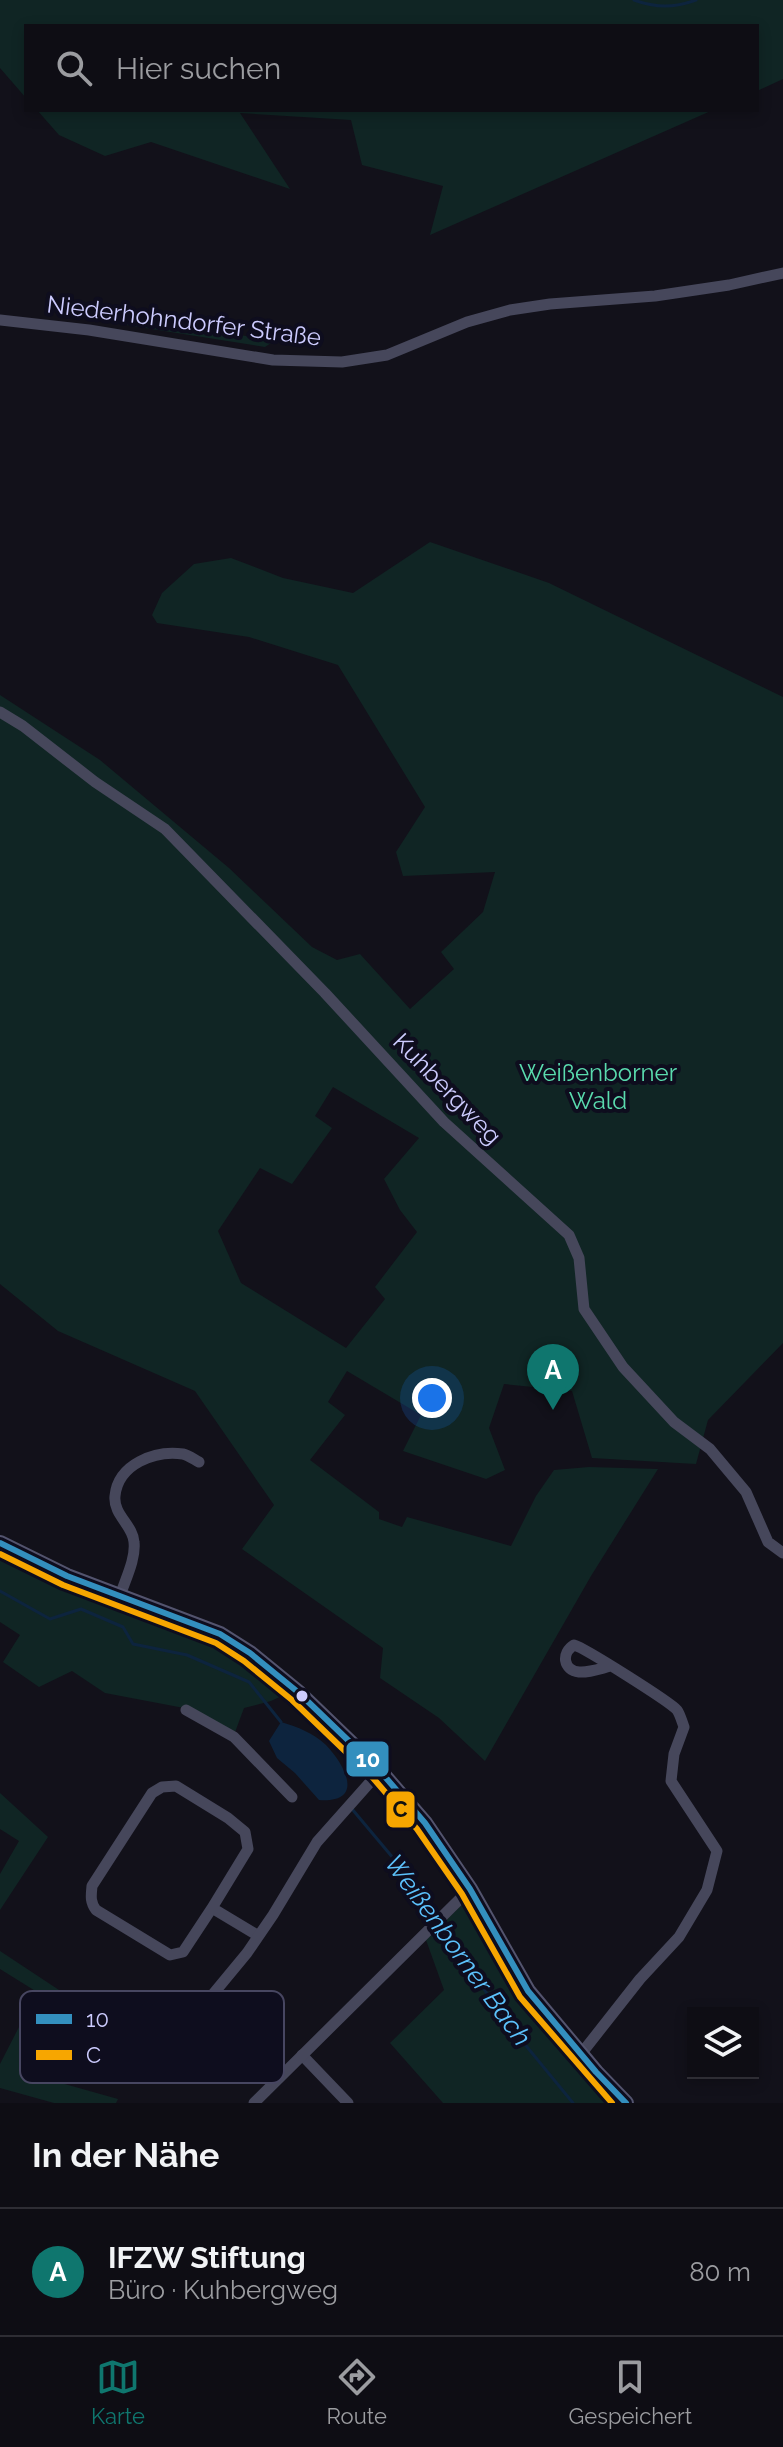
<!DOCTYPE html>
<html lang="de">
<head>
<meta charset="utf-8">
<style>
	body { margin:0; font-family:Raleway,sans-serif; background:#17161d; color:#f1f3f6 }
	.controls { position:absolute; right:24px; bottom:24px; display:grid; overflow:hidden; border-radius:0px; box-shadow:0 4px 12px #0003 }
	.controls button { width:72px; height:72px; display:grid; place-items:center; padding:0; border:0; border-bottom:2px solid #2e2d34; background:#0e0d14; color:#f1f3f6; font:40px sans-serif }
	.you { position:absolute; left:432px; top:1398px; width:28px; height:28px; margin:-20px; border:6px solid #fff; border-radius:50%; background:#1a73e8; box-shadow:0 0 0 12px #1a73e833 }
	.badge { display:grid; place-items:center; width:52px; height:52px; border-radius:50%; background:#0f766e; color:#fff; font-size:26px; font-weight:700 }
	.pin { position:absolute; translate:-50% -66px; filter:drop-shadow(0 2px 4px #0008) }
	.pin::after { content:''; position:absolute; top:42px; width:28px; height:24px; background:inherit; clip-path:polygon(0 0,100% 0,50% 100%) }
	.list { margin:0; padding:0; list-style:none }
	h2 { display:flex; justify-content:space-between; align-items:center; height:104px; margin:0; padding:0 32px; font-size:34px }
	h2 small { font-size:26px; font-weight:400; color:#9b9ca0 }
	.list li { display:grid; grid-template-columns:52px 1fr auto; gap:24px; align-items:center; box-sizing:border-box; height:128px; padding:0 32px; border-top:2px solid #2e2d34 }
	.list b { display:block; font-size:30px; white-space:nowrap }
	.list p { margin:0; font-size:26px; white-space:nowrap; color:#9b9ca0 }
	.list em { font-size:26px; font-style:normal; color:#9b9ca0 }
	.icon { flex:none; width:44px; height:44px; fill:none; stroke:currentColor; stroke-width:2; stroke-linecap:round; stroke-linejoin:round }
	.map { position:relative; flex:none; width:783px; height:2103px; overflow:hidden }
	.search { position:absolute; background:#0e0d14; box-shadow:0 4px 12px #0003; left:24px; right:24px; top:24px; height:88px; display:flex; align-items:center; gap:20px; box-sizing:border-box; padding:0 28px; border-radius:0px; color:#9b9ca0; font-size:30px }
	.sheet { height:232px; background:#0e0d14 }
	nav { display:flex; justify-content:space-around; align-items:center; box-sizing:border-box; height:112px; border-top:2px solid #2e2d34; background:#0e0d14; font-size:22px; color:#9b9ca0 }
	nav a { display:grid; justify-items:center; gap:4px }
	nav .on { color:#0f766e }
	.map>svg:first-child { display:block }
	.green { fill:#102524; fill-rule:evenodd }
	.water { fill:#0d243e }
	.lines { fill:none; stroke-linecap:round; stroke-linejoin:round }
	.stream { stroke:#0d243e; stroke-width:3 }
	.minor { stroke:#46475b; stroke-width:11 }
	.secondary { stroke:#53546e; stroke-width:16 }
	.bus-1-casing { stroke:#0e0d1e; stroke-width:12 }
	.bus-2-casing { stroke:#0e0d1e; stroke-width:12 }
	.bus-1 { stroke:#338fbe; stroke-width:6 }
	.bus-2 { stroke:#f7a600; stroke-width:6 }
	.bus-dot { fill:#cccbfe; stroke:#0e0d1e; stroke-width:3 }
	.labels { text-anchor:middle; stroke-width:8; stroke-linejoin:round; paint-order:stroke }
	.street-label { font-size:24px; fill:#cccbfe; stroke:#0e0d1e }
	.park-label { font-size:24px; fill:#5adbae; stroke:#0e0d1e }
	.water-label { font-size:26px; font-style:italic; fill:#5cc1fb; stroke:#0e0d1e }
	.key { fill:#0e0d1e; stroke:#474661; stroke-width:2 }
	.key-label { font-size:22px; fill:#cccbfe }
	.line-badge { stroke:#0e0d1e; stroke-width:3 }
	.badge-label { font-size:22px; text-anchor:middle; font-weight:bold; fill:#fff }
	.pale-badge-label { font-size:22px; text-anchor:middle; font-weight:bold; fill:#111 }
</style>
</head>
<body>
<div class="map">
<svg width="783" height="2103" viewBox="0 0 783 2103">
	<rect width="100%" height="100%" fill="#12111a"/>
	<!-- green -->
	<g class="green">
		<polygon points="0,0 783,0 783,79 757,91 757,26 26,26 26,98 0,68"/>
		<polygon points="37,110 713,110 430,235 443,186 362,165 351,120 240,113 290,189 151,142 105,156 59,135"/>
		<polygon points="76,310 182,325 274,341 265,347 101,321 88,318"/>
		<path d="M 430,542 L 549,583 L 783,697 L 783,1343 L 708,1420 L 696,1464 L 592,1458 L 572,1391 L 504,1384 L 489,1428 L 505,1470 L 486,1479 L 403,1451 L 421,1415 L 347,1371 L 328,1402 L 345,1415 L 310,1460 L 379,1512 L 379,1519 L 402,1527 L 407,1517 L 511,1546 L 536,1496 L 554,1470 L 589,1467 L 658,1469 L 591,1576 L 485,1761 L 439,1718 L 380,1678 L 383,1648 L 242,1549 L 274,1505 L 195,1391 L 58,1331 L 0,1284 L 0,695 L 100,760 L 229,868 L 312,947 L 337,960 L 360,954 L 410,1009 L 454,969 L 441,952 L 483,912 L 495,872 L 403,876 L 396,852 L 425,807 L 338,665 L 249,637 L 157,623 L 152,615 L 162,593 L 194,564 L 231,558 L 283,578 L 353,593 ZM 333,1087 L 419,1138 L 384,1179 L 400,1210 L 417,1232 L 375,1287 L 385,1299 L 346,1348 L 241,1283 L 218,1231 L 260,1168 L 292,1184 L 332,1128 L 315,1116 Z"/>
		<polygon points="0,1551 217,1639 257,1667 286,1694 271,1701 244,1708 234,1735 184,1708 105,1693 72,1671 39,1687 3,1662 20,1635 0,1622"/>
		<polygon points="0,1793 48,1837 0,1910 0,1874 19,1841 0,1829"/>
		<polygon points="469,1898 528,1991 623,2103 443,2103 390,2043 444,1990 426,1940"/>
		<polygon points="0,1951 59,1990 25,2065 29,2074 118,2099 116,2103 54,2103 0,2088 0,2064 37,1992 0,1969"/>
	</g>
	<!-- water -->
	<path class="water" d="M 281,1722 C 298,1727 313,1733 326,1745 C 346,1766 365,1803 319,1800 L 295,1773 L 277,1758 L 269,1741 Z"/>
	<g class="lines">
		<!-- stream -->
		<g class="stream">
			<path d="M 634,0 C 656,8 674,8 696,0"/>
			<polyline points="0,1591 50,1619 81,1609 123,1627 133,1644 187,1655 249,1682 281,1722"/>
			<polyline points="352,1809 430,1902 437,1915"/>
			<polyline points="441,1922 500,2014 573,2103"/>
		</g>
		<!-- minor -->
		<g class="minor">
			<polyline points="0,320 89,330 273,360 342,362 387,355 467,322 510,310 550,304 655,296 729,285 783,273"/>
			<polyline points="0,712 23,726 95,782 165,829 325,993 444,1122 569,1235 579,1258 584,1309 623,1367 674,1422 710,1449 746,1492 768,1542 783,1553"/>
			<path d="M 120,1596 C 125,1580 136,1559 134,1542 C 133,1525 113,1515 115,1496 C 118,1464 155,1450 183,1454 C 188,1455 195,1460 199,1462"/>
			<polyline points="186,1710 234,1737 292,1797"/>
			<path d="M 212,1908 L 248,1849 L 245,1832 L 228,1818 L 176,1786 L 162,1787 L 152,1793 L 92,1886 C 91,1896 90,1902 96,1910 L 170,1955 L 183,1952 L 212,1908 L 257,1935"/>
			<polyline points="81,2034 95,2048 156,2063 247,1953 273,1915 317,1842 380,1771"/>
			<path d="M 581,2054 L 640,1979 L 679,1937 L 707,1890 L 717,1851 L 671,1781 L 674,1754 L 684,1727 C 682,1722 680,1714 677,1710 C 670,1702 585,1648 574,1645 C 561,1653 563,1670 579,1672 C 589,1673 602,1668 611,1666"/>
			<polyline points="302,2055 348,2103"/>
			<polyline points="254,2103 470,1889"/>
		</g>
		<!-- secondary -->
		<polyline class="secondary" points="0,1543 67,1576 220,1634 250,1653 299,1693 380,1771 425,1823 470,1889 528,1991 596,2072 626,2103"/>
		<!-- bus-1 casing -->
		<g class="bus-1-casing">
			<polyline id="bus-1" points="0,1543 67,1576 220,1634 250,1653 299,1693 380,1771 425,1823 470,1889 528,1991 596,2072 626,2103"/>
		</g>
		<!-- bus-2 casing -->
		<g class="bus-2-casing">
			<polyline id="bus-2" points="0,1554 63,1585 216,1643 244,1661 292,1700 373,1778 417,1829 462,1894 520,1997 612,2103"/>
		</g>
		<!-- bus-1 -->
		<use href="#bus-1" class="bus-1"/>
		<!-- bus-2 -->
		<use href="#bus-2" class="bus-2"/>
	</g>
	<!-- markers -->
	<circle class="bus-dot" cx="302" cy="1696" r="7"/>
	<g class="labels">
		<!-- street labels -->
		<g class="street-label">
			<text transform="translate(184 321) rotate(7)" y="8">Niederhohndorfer Straße</text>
			<text transform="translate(447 1089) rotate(46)" y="8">Kuhbergweg</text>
		</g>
		<!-- park labels -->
		<g class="park-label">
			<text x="598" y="1081">Weißenborner<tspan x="598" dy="28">Wald</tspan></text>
		</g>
		<!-- water labels -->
		<g class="water-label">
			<text transform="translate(458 1950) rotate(54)" y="9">Weißenborner Bach</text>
		</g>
	</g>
	<!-- legend -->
	<rect x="20" y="1991" width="264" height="92" rx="12" class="key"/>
	<rect x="36" y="2014" width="36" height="10" fill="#338fbe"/>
	<rect x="36" y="2050" width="36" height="10" fill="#f7a600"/>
	<g class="key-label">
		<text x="86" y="2027">10</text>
		<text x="86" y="2063">C</text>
	</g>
	<g class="line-badge">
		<rect x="345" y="1740" width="45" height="38" rx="8" fill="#338fbe"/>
		<rect x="385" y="1790" width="31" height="39" rx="8" fill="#f7a600"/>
	</g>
	<g class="badge-label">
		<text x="368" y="1767">10</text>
	</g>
	<g class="pale-badge-label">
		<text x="400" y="1817">C</text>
	</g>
</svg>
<div class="controls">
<button><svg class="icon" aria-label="layers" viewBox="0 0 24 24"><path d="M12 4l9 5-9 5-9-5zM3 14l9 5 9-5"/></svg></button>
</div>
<div class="you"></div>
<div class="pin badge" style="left:553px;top:1410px">A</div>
<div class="search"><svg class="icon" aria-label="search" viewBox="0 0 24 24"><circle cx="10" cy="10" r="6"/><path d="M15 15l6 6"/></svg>Hier suchen</div>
</div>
<section class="sheet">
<h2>In der Nähe<small></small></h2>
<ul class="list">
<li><span class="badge">A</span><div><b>IFZW Stiftung</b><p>Büro · Kuhbergweg</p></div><em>80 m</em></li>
</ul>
</section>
<nav>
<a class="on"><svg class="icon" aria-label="map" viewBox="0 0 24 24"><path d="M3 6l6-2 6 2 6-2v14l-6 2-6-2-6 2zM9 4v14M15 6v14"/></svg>Karte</a>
<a><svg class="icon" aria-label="directions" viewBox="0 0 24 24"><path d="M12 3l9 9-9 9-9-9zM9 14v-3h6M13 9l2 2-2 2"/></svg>Route</a>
<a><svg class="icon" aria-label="saved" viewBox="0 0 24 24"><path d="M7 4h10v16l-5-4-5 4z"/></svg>Gespeichert</a>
</nav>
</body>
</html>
